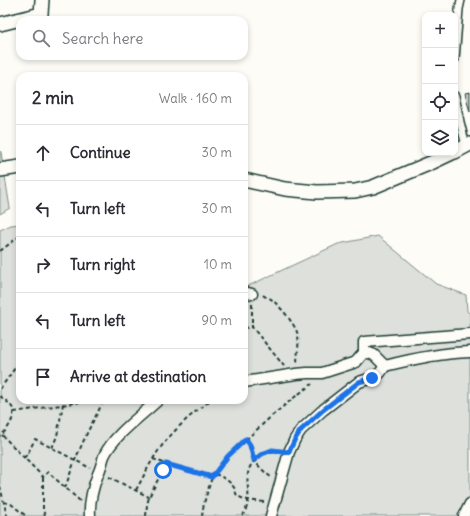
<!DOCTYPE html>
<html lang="en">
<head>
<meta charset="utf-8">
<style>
	body { margin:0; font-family:Delius,sans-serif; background:#f2f2f3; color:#2b2b33 }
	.controls { position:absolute; right:12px; top:12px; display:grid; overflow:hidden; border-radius:8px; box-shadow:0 2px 6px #0003 }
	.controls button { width:36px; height:36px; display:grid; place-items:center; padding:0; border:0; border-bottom:1px solid #e1e1e2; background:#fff; color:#2b2b33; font:20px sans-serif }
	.stop { position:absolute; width:12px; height:12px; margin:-9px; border:3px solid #1a73e8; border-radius:50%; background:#fff }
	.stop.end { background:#1a73e8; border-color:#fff; box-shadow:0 1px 4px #0008 }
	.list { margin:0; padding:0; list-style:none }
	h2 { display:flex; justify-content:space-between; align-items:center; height:52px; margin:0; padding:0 16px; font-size:17px }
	h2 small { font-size:13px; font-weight:400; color:#7c7c81 }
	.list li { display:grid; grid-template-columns:26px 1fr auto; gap:12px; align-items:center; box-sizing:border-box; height:56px; padding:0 16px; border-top:1px solid #e1e1e2 }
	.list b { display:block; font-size:15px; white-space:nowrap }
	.list em { font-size:13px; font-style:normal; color:#7c7c81 }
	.icon { flex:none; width:22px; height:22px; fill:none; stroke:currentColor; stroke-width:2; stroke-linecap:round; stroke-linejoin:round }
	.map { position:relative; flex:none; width:470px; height:516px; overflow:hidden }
	.search { position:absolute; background:#fff; box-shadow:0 2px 6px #0003; left:16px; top:16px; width:232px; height:44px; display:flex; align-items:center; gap:10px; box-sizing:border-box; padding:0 14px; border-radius:12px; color:#7c7c81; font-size:15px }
	.panel { position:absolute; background:#fff; box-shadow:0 2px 6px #0003; left:16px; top:72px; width:232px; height:332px; border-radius:12px }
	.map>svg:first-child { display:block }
	.green { fill:#dde0db; stroke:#7e8e88 }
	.building { fill:#c6cdc7; stroke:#1f3d34 }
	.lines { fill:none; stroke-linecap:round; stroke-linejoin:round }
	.service-casing { stroke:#1f3d34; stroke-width:10 }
	.pedestrian-casing { stroke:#1f3d34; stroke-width:13 }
	.minor-casing { stroke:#1f3d34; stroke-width:16 }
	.path { stroke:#1f3d34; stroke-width:2; stroke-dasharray:4 3; stroke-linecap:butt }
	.service { stroke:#fdfcf7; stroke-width:7 }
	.pedestrian { stroke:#fdfcf7; stroke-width:10 }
	.minor { stroke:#fdfcf7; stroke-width:13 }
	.route { stroke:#1a73e8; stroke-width:5 }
</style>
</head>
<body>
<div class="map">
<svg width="470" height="516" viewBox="0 0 470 516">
	<rect width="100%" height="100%" fill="#fdfcf7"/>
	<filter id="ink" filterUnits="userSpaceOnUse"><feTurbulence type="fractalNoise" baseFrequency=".025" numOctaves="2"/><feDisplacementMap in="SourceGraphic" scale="8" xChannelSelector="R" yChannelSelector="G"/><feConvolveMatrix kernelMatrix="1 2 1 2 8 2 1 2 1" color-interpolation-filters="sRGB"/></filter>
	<g filter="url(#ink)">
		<!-- green -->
		<g class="green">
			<polygon points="0,151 1,152 10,208 0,214"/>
			<polygon points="20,224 20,400 244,400 244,288 338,244 378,236 436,284 466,295 467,311 470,314 470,516 0,516 0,230 11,225"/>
		</g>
		<!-- building -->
		<polygon class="building" points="470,92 470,112 465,93"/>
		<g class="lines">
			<!-- service casing -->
			<g class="service-casing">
				<g id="service">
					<polyline points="455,59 459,9 461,0"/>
					<polyline points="455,96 460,122 466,146"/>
				</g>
			</g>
			<!-- pedestrian casing -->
			<g class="pedestrian-casing">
				<g id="pedestrian">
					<polyline points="244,292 252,294"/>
					<polyline points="364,353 364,342 470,334"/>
					<polyline points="244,382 296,374 307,373 322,373 356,362 361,356 364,353 369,353 374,355 385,366"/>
					<path d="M 90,516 C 89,502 93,487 98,474 C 101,468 102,462 104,456 C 114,435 141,416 158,400"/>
					<path d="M 271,516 L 289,452 L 295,439 L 301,430 L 323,410 L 359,382 L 372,378 L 380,373 L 385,366 C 412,359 441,353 470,352"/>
					<polyline points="464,516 470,504"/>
				</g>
			</g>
			<!-- minor casing -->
			<g class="minor-casing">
				<g id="minor">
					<polyline points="0,24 41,14 42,0"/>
					<polyline points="455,152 470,144"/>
					<polyline points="0,170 20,167"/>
					<polyline points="244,180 285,189 317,192 355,191 373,187 433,162 452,153"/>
				</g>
			</g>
			<!-- path -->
			<g class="path">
				<polyline points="0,251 20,236"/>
				<path d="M 263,295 C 265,297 269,298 271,299 C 280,306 293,322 297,332 C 300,342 297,354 297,364"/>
				<polyline points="252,304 252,327 284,366"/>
				<polyline points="244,328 252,327"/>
				<polyline points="0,389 20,361"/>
				<path d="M 0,396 C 4,399 9,403 12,407 C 17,416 7,431 0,436"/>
				<polyline points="14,412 94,400"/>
				<polyline points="2,435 43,477 48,472 80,501"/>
				<path d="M 246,439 C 250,445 250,447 252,454 C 255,464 263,471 271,477"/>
				<polyline points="52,448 57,436 63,404 63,400"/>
				<polyline points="24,458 28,453 35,439 90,468"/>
				<polyline points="153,459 166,464 212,477"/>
				<path d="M 215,474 C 223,477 230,481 235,489 C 236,492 235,493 237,495 C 244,501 256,501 265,502"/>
				<polyline points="43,477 43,510 45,516"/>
				<polyline points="109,477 149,497"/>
				<polyline points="0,486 7,516"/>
				<polyline points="65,488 75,460 88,431 104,400"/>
				<path d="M 136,490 C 145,474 153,456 165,442 C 178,426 194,412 211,400"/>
				<polyline points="4,502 11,504 26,516"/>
				<polyline points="146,516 147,505 149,497 166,464"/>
				<polyline points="202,516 204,503 212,477 228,456 274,414 296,396 312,384"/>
				<path d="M 242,516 C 258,495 236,476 258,457 C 264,452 271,450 278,451"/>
			</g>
			<!-- service -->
			<use href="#service" class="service"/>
			<!-- pedestrian -->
			<use href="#pedestrian" class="pedestrian"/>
			<!-- minor -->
			<use href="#minor" class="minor"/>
		</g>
	</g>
	<g class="lines" filter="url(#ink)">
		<!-- route -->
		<polyline class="route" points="163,470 166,464 212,477 228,456 246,439 250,445 254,460 262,454 272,450 289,452 295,439 301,430 323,410 359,382 372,378"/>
	</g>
</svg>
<div class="controls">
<button>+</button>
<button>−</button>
<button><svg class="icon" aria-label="locate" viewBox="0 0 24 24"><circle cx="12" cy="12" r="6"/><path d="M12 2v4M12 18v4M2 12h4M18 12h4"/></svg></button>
<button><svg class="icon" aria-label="layers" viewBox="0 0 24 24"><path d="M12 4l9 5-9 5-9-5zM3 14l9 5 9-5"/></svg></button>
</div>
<div class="stop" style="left:163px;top:470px"></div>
<div class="stop end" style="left:372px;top:378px"></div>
<div class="search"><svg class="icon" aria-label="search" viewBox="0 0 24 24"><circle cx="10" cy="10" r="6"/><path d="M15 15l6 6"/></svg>Search here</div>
<section class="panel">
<h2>2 min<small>Walk · 160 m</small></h2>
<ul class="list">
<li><svg class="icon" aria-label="ahead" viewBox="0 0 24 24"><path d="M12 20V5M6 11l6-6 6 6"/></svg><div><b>Continue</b></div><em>30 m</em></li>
<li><svg class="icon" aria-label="left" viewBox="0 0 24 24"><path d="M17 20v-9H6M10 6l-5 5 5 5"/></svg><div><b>Turn left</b></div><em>30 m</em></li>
<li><svg class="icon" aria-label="right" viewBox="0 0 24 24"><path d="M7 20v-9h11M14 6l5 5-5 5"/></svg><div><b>Turn right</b></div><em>10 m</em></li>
<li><svg class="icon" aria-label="left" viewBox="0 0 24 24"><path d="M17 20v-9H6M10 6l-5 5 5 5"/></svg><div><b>Turn left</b></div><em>90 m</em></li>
<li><svg class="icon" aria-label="arrive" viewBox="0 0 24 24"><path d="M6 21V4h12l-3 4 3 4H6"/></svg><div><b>Arrive at destination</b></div></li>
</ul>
</section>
</div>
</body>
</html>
